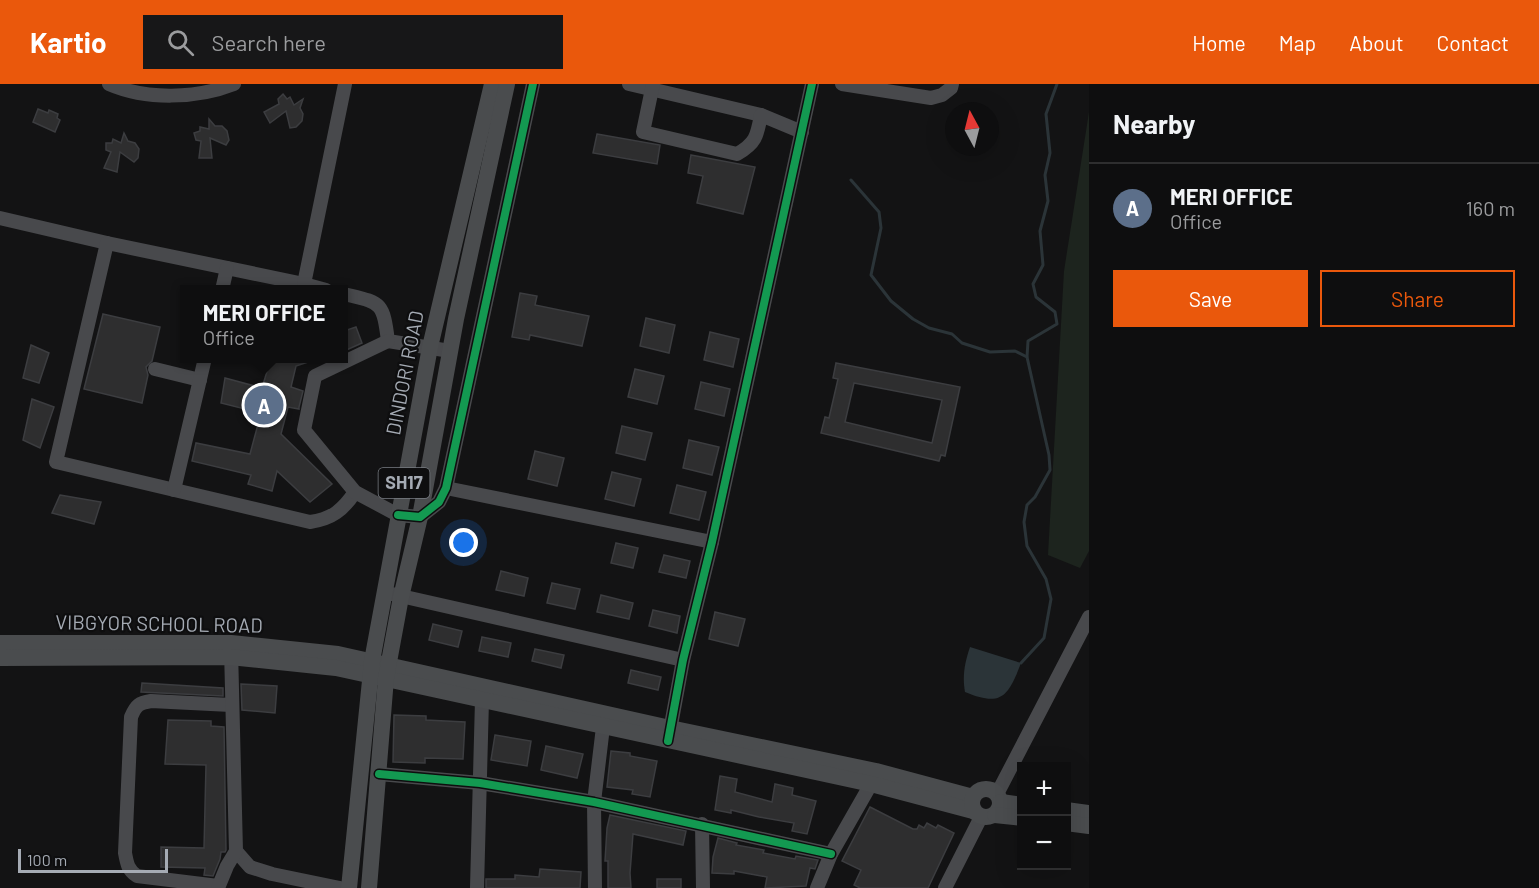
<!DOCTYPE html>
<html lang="en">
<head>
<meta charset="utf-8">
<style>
	body { margin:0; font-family:Barlow,sans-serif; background:#171718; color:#f1f3f6 }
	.controls { position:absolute; right:18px; bottom:18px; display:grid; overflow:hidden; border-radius:0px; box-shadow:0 6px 24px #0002 }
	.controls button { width:54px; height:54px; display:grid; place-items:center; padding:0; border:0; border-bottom:2px solid #2e2e2f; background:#0e0e0f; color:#f1f3f6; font:30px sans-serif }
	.compass { position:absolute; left:945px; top:18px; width:54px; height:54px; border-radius:50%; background:#0e0e0f; box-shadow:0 6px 24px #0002; rotate:353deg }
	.scale { position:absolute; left:18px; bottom:15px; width:150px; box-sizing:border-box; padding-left:6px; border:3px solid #a5abb4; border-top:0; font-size:16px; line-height:21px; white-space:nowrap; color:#a5abb4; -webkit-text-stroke:4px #0e0e0f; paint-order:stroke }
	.you { position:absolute; left:464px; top:459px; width:21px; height:21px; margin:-15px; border:4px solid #fff; border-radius:50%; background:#1a73e8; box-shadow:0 0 0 9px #1a73e833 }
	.badge { display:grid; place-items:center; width:39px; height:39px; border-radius:50%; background:#ea580c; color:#fff; font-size:20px; font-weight:700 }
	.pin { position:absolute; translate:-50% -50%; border:3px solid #fff; box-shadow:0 2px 6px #0006 }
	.popup { position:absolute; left:180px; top:201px; width:168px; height:78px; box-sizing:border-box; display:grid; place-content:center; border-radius:0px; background:#0e0e0f; filter:drop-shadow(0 2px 4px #0005); font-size:20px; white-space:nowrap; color:#9b9c9e }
	.popup b { font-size:22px; color:#f1f3f6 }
	.popup::after { content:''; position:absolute; left:50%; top:100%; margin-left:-12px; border:12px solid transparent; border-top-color:#0e0e0f }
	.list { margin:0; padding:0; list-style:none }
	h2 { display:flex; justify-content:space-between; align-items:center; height:78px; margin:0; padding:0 24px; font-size:26px }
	h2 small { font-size:20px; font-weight:400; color:#9b9c9e }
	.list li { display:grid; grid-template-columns:39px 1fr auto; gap:18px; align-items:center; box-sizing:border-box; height:90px; padding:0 24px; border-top:2px solid #2e2e2f }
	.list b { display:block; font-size:22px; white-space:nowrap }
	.list p { margin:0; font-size:20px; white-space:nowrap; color:#9b9c9e }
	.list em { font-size:20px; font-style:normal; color:#9b9c9e }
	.actions { display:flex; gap:12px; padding:18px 24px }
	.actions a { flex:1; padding:14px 0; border:2px solid #ea580c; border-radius:0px; text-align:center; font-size:21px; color:#ea580c }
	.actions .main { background:#ea580c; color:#fff }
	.icon { flex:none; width:33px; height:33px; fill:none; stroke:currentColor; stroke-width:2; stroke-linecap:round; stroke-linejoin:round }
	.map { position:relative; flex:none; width:1089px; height:804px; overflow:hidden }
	header { display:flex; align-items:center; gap:36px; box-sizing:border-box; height:84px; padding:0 30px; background:#ea580c; color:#fff }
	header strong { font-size:28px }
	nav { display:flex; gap:33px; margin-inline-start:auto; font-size:21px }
	.search { width:420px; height:54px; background:#171718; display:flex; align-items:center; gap:15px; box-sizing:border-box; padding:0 21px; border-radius:0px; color:#9b9c9e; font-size:22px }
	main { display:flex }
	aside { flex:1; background:#0e0e0f }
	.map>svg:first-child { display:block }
	.green { fill:#1d241e }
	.water { fill:#2b3438 }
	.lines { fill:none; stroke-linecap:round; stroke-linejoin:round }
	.stream { stroke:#2b3438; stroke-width:3 }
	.building { fill:#2e2e2f; stroke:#3c3d40; stroke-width:1.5; fill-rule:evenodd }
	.minor { stroke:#48494c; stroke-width:14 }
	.major { stroke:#4a4c4e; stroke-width:16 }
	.cycleway-casing { stroke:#0e0e0f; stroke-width:11 }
	.cycleway { stroke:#139951; stroke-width:8 }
	.labels { text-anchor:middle; stroke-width:4.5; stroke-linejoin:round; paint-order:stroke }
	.shield { fill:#0e0e0f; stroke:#787c82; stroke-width:1.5 }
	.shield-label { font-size:18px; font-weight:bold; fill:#a5abb4 }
	.street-label { font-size:20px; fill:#a5abb4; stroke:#0e0e0f }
</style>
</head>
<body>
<header>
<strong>Kartio</strong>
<div class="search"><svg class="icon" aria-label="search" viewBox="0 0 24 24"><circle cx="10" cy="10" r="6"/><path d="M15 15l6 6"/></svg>Search here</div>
<nav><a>Home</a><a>Map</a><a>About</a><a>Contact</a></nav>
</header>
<main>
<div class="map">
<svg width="1089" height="804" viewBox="0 0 1089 804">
	<rect width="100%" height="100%" fill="#131314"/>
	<!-- green -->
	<polygon class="green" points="1089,28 1089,467 1080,484 1048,471 1064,187"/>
	<!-- water -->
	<path class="water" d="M 970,563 L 1021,579 C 1008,613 1001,623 965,608 C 962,591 965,578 970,563 Z"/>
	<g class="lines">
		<!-- stream -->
		<g class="stream">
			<polyline points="851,96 879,128 881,144 871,191 891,217 913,235 929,244 952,250 962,259 990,268 1015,267 1027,273 1049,371 1050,386 1035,413 1027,421 1024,438 1027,462 1046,495 1051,515 1044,554 1021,579"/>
			<polyline points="1027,273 1028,257 1057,240 1055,228 1036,213 1033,200 1043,181 1040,147 1048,117 1045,91 1050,69 1046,30 1057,0"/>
		</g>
	</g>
	<!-- building -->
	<g class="building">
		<polygon points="283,10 287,15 290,13 294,21 303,15 300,24 303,30 302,37 296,43 290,44 286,27 270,39 264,28 279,20 278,15"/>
		<polygon points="38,25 48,29 49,26 58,30 57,34 60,36 55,48 33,38"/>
		<polygon points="209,35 215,42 222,42 227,47 229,56 226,61 210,54 212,74 199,74 201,57 196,56 194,49 200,47 200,43 209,45"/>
		<polygon points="124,49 128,57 135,59 139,65 138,74 134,78 120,68 117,88 104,84 111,68 106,66 106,59 112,59 113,55 121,59"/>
		<polygon points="597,50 660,61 657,80 593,69"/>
		<polygon points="691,71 755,83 743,130 697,119 703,92 688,89"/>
		<polygon points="520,209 537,212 535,221 589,232 582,262 530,251 529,256 512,253"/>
		<polygon points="103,230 160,243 152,277 146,283 148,291 142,319 84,305"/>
		<polygon points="646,234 675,241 669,269 640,262"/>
		<polygon points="356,243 362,259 344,267 344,247"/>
		<polygon points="710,248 739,255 733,283 704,276"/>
		<polygon points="31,261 49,269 39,299 23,294"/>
		<polygon points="271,274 313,274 314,276 296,282 291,303 303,307 299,323 299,325 288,323 281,350 332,400 310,418 277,387 272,407 248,400 251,391 192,377 196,359 250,370 261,329 221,319 225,294 262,304"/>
		<path d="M 836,279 L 960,303 L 945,372 L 941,371 L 939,377 L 821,349 L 825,333 L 829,334 L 838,295 L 833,294 ZM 854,299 L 942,316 L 932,359 L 845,338 Z"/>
		<polygon points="635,285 664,292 657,320 628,313"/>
		<polygon points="701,298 730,305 724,332 695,325"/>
		<polygon points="32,315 54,323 40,364 23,356"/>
		<polygon points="622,342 652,349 645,376 616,369"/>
		<polygon points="689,356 719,363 712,391 683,384"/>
		<polygon points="535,367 564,374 557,402 528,395"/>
		<polygon points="612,388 641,395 634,422 605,415"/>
		<polygon points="677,401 706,408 699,436 670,429"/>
		<polygon points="60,411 101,418 94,440 52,429"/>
		<polygon points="616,459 638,464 633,484 611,479"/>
		<polygon points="664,471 690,477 686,494 659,488"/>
		<polygon points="501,487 528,494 524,512 496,506"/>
		<polygon points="552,499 580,505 575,525 547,519"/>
		<polygon points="601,511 633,519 629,535 597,528"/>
		<polygon points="653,526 680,532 677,549 649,542"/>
		<polygon points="715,528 745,535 738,562 709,555"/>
		<polygon points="433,540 462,547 458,563 429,556"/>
		<polygon points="482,553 511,559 508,573 479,567"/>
		<polygon points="535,565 564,571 561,584 532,577"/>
		<polygon points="631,586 661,593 658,606 628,599"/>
		<polygon points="142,599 223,604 223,612 141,608"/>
		<polygon points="241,600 277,602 275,629 242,626"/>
		<polygon points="394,631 426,632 426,636 465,638 463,675 425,674 425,679 393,678"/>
		<polygon points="168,636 211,637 211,642 224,643 226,766 225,768 221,768 220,775 213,792 204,791 205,784 161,783 161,763 204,764 206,681 165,680"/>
		<polygon points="495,651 531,657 527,682 491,676"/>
		<polygon points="546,662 583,670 577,694 541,686"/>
		<polygon points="611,667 630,669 630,672 657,677 650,713 632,710 633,706 607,703"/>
		<polygon points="720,692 737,695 735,708 772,718 775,700 793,704 792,711 816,717 807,750 792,747 794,739 759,733 731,726 731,729 715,726"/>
		<polygon points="870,723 913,745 917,745 919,741 924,744 927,739 936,744 938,741 954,749 928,804 860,804 854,801 861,786 842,777"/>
		<polygon points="610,731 686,747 683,761 633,750 630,789 631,804 608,804 608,777 605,777 607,744"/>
		<polygon points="718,754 737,759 736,761 764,766 763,769 795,775 796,772 818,776 815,785 810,784 806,802 765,804 767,793 734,787 734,790 712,789 713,773"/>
		<polygon points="540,785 581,788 580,804 486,804 486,795 515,795 515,791 539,793"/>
		<rect x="657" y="795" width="24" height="9"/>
	</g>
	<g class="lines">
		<!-- minor -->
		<g class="minor">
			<path d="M 109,0 C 146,16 196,15 234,0"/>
			<polyline points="629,0 761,31"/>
			<path d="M 653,0 L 643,48 L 737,70 C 756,59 757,52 761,31 L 802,48"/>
			<polyline points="842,0 931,14 942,11 951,4 952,0"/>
			<polyline points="0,134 107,159"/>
			<path d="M 304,200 L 107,159 L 56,378 L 310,438 C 332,435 343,426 355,408"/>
			<polyline points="222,206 227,184"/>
			<polyline points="326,206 304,200 345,0"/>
			<path d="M 344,210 C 381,219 383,217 388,257 L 450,267"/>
			<polyline points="388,257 315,292 304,346 355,408 398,431 420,433 439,418 446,404 533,0"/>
			<polyline points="155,285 200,296"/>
			<polyline points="446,404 712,458"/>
			<polyline points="174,406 205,274"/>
			<polyline points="392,510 683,576"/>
			<polyline points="669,652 683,576 712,458 812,0"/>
			<polyline points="379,690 480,699 594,718 831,770"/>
			<polyline points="997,710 1089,533"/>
			<polyline points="702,740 703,804"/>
			<polyline points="236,767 250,783 272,790 340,804"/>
			<path d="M 218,802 L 137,792 C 128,786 127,780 125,769 L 131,633 C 136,621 139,619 151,617 L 231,621"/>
			<polyline points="218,804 227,782 236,767 231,565"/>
			<polyline points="477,804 482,616"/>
			<polyline points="595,804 594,718 603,643"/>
			<polyline points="817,804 831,770 871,700"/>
			<polyline points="945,804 981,733"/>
		</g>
		<!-- major -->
		<g class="major">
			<polyline points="0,559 231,559 338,570 670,644 876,687 973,713"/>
			<polyline points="0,574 230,573 336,584 871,700 973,727"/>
			<circle cx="986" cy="719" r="14"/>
			<polyline points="1001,718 1022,721"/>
			<polyline points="1066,726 1089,729"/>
			<polyline points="995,731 1022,734"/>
			<polyline points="1066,739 1089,742"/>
			<polyline points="349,804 372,577 430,263 492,0"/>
			<polyline points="369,804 386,594 401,513 420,433 456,235 507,0"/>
		</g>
		<!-- cycleway casing -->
		<g class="cycleway-casing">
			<g id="cycleway">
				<polyline points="398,431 420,433 439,418 446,404 533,0"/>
				<polyline points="668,657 683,576 712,458 812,0"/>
				<polyline points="379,690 480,699 594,718 831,770"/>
			</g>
		</g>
		<!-- cycleway -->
		<use href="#cycleway" class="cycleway"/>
	</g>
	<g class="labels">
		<!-- shield labels -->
		<rect class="shield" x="378.5" y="384" width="51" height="30" rx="4.5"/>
		<g class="shield-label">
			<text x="404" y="405">SH17</text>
		</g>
		<!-- street labels -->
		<g class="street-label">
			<text transform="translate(405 289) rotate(-79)" y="7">DINDORI ROAD</text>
			<text transform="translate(159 540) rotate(1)" y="7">VIBGYOR SCHOOL ROAD</text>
		</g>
	</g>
</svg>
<div class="controls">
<button>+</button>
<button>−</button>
</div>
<svg class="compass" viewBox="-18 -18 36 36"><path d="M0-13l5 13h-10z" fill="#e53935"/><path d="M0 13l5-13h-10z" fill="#9b9c9e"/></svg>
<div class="scale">100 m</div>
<div class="you"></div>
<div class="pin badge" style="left:264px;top:321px;background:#5c6f8a">A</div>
<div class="popup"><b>MERI OFFICE</b>Office</div>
</div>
<aside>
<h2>Nearby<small></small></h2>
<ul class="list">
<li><span class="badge" style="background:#5c6f8a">A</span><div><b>MERI OFFICE</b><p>Office</p></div><em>160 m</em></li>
</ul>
<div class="actions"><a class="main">Save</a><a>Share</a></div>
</aside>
</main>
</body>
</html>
